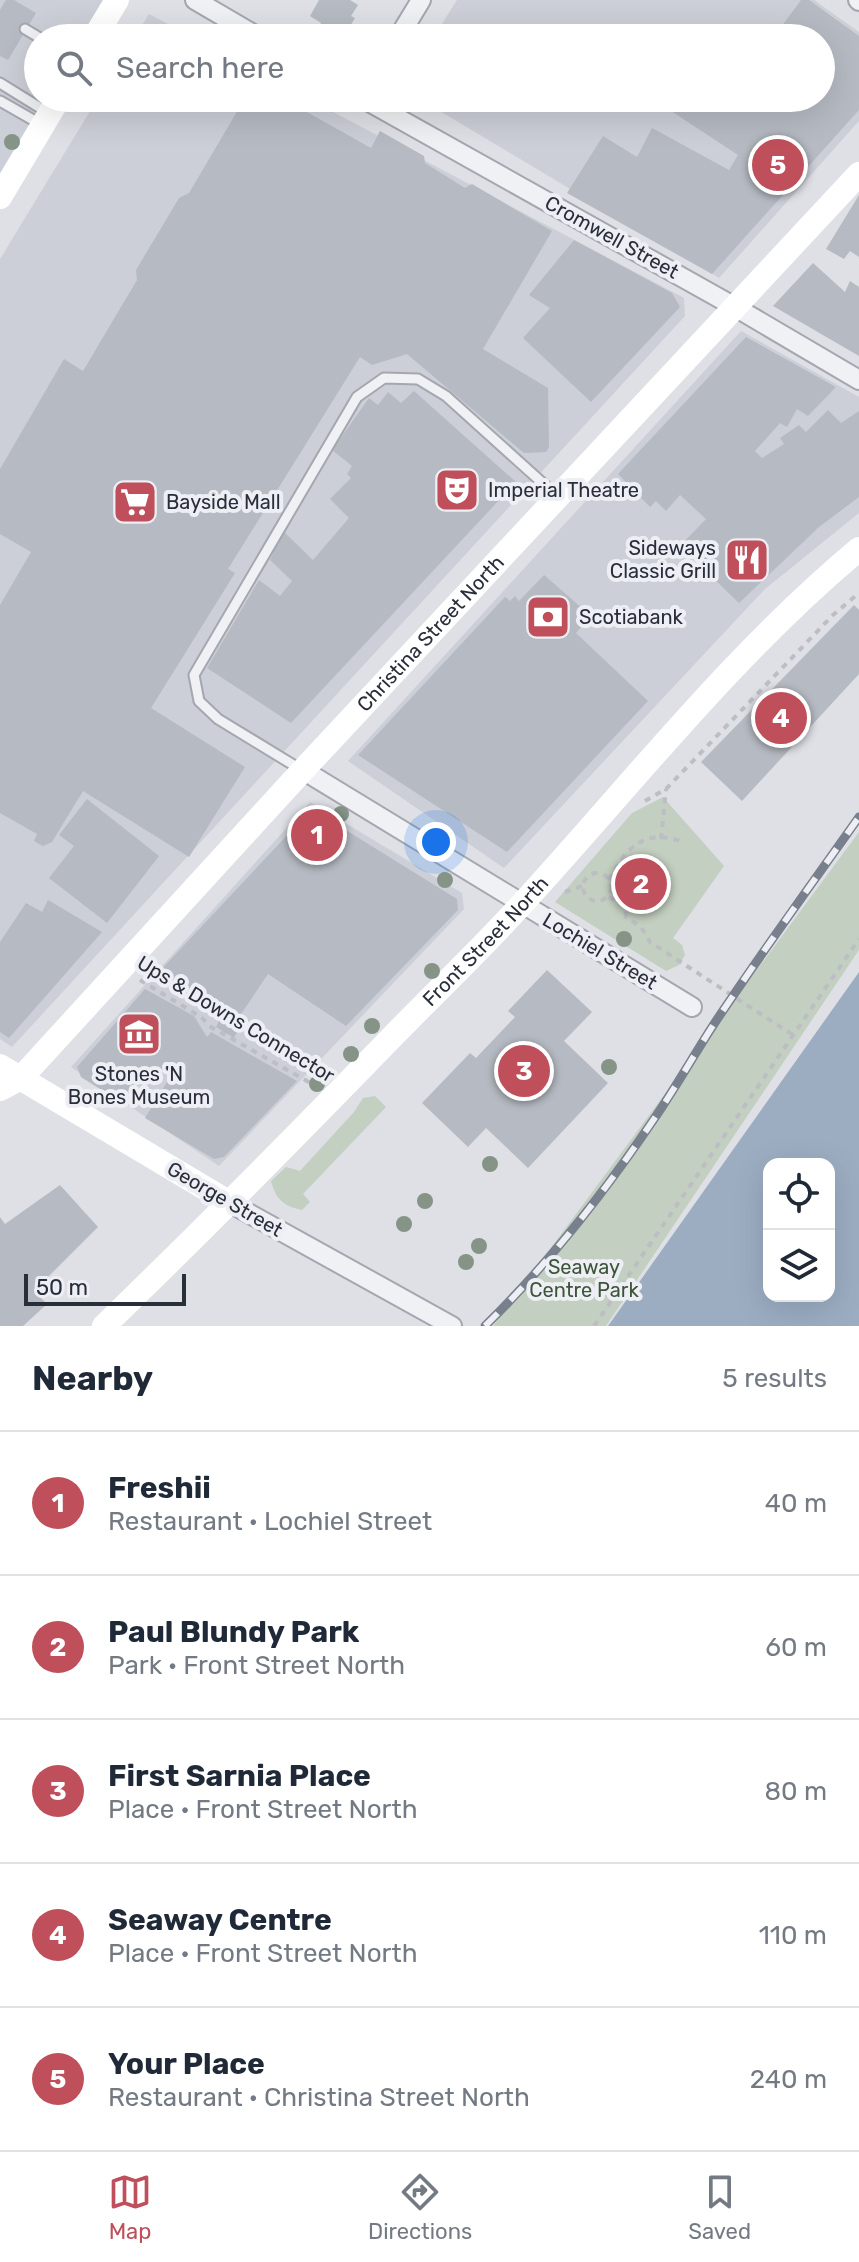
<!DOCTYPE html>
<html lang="en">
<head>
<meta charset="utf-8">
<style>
	body { margin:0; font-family:Rubik,sans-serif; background:#f6f6f7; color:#1f2937 }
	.controls { position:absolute; right:24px; bottom:24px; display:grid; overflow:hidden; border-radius:16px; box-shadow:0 8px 32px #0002 }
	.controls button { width:72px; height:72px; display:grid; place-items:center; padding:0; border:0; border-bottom:2px solid #e0e1e3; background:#fff; color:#1f2937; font:40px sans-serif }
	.scale { position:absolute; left:24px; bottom:20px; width:162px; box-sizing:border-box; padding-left:8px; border:4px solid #292e3b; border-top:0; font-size:22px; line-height:28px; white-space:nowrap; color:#292e3b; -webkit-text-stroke:6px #edeff4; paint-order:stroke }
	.you { position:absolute; left:436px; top:842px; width:28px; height:28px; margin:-20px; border:6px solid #fff; border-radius:50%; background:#1a73e8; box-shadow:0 0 0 12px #1a73e833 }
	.badge { display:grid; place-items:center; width:52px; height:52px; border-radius:50%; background:#be4f5b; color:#fff; font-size:26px; font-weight:700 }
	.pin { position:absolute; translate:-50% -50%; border:4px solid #fff; box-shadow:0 2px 8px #0006 }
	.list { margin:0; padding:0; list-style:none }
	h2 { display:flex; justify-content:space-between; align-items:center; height:104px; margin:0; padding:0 32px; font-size:34px }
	h2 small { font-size:26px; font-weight:400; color:#747a83 }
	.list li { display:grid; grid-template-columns:52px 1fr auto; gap:24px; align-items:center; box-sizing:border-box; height:144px; padding:0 32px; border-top:2px solid #e0e1e3 }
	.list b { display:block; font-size:30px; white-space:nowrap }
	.list p { margin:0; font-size:26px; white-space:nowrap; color:#747a83 }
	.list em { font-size:26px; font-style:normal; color:#747a83 }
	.icon { flex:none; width:44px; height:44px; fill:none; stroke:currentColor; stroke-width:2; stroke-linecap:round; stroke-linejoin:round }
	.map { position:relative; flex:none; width:859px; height:1326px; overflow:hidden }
	.search { position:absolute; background:#fff; box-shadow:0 8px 32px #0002; left:24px; right:24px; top:24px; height:88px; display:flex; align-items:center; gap:20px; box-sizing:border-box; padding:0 28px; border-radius:44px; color:#747a83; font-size:30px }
	.sheet { height:824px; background:#fff }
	nav { display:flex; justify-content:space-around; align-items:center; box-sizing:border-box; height:112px; border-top:2px solid #e0e1e3; background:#fff; font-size:22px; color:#747a83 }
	nav a { display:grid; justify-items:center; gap:4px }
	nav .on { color:#be4f5b }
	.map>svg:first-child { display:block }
	.built { fill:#cccfd7 }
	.green { fill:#c3cfc0 }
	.water { fill:#9cadc2; fill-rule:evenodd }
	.building { fill:#b6bac2 }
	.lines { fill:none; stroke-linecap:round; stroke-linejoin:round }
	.lane-casing { stroke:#a4a7af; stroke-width:13 }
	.street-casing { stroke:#a4a7af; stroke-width:22 }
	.path { stroke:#bcbec4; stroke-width:4; stroke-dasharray:6 6; stroke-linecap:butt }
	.lane { stroke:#f0f1f4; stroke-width:9 }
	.street { stroke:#f0f1f4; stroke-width:18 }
	.secondary { stroke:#fff; stroke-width:24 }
	.rail-casing { stroke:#79808d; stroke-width:9 }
	.rail { stroke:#edeff4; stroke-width:6; stroke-dasharray:18; stroke-linecap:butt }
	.tree { fill:#859486 }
	.labels { text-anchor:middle; stroke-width:8; stroke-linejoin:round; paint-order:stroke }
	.street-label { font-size:20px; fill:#292e3b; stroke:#edeff4 }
	.poi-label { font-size:20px; fill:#292e3b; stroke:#edeff4; text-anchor:start }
	.park-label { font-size:20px; fill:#3c5538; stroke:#edeff4 }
</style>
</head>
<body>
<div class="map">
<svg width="859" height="1326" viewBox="0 0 859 1326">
	<rect width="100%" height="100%" fill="#dee0e6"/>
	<!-- built -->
	<g class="built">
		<polygon points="0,0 113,0 90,38 38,38 38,98 55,98 0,189"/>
		<polygon points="457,0 814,0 859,32 859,121 719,278 418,98 821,98 821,38 433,38"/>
		<polygon points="149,14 195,38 134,38"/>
		<polygon points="98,98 307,98 684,298 685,316 12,1047 0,1039 0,259"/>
		<polygon points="741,331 859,397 859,513 765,589 504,868 348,761"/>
		<polygon points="310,802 462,893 464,909 219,1166 71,1067"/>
	</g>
	<!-- green -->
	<g class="green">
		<polygon points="663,797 724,866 673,938 682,945 685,955 679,965 666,971 555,902 632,813"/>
		<polygon points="859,832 859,950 606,1326 493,1326"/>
		<path d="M 375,1096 L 386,1107 L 303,1194 L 310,1202 L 302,1210 C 283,1206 276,1199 271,1181 L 286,1167 L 300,1171 L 354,1112 L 363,1098 Z"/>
	</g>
	<!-- water -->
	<path class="water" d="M 859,972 L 859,1326 L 608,1326 ZM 769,1164 L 829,1164 L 829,1296 L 769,1296 Z"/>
	<!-- building -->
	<g class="building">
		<polygon points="6,0 14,0 36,13 8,60 0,56 0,10"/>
		<polygon points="319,0 350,0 358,5 351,16 355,18 343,38 322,38 315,34 321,23 310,16"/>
		<polygon points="801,0 809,0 859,36 859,110 712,274 567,193 603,136 637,157 652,128 729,170 738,155 665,107 671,98 821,98 821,38 773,38"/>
		<polygon points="245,98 292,98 289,102 371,148 380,131 424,156 425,163 465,188 472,184 552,231 483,349 548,388 549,447 546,452 524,453 407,354 372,365 360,357 228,569 235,573 151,708 245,767 189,857 83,791 52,842 43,846 34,841 37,834 0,813 0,605 31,552 0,534 0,469 64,359 83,371 137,280 136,270 179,198 189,193"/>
		<polygon points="859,195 859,257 850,251 844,259 826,249"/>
		<polygon points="574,240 672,293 680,307 591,402 523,338 550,308 529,295"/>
		<polygon points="813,263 845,292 850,281 859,287 859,356 773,306"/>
		<polygon points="746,337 836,387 808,416 797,409 787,427 780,423 755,451 762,458 784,444 780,438 799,425 806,432 828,410 841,423 859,411 859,497 819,527 739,603 680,546 706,519 680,495 666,511 656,501 650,507 618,474"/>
		<polygon points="414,391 516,482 291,723 207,668 259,580 280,596 292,581 270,560 283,531 313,560 349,518 330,499 351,478 347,474 352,466 332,450 369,398 378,405 388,392 401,403"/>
		<polygon points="544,575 591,616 576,633 648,701 507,852 358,755 505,597 510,601 515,596 519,601"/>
		<polygon points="854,605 859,610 859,674 742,801 701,762"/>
		<polygon points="87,799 159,856 107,923 49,878 74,846 59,835"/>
		<polygon points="315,811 457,899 458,910 346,1026 268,974 233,1026 238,1030 234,1038 216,1027 220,1019 156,975 308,813"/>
		<polygon points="48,900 102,932 9,1038 0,1032 0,942 26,903 42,912"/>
		<polygon points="547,970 592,1012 564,1041 608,1083 528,1168 486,1128 468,1147 422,1103 470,1053 476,1058 515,1017 508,1011"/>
		<polygon points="145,989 194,1016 207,1037 211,1032 297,1081 224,1157 214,1159 145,1118 170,1077 151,1066 119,1101 81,1077 77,1067"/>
		<polygon points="60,1185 98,1227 34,1291 47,1304 23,1326 0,1326 0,1217 5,1224"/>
	</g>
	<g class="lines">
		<!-- lane casing -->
		<g class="lane-casing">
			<g id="lane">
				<polyline points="25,29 40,38"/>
				<polyline points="0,83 50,114"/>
				<polyline points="0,101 42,125"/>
				<polyline points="300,769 218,719 199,701 194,675 357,397 384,378 418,379 446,396 557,496"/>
			</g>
		</g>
		<!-- street casing -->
		<g class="street-casing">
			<g id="street">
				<polyline points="195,0 260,38"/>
				<polyline points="858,0 859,1"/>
				<polyline points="398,38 421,0"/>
				<polyline points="362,98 735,307 859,380"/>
				<polyline points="303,770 692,1007"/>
				<polyline points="230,1203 452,1326"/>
			</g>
		</g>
		<!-- path -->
		<g class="path">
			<polyline points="645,801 666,789 833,615 859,593"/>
			<polyline points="661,839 666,789"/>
			<circle cx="597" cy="887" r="14"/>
			<path d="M 609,880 C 626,847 644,828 684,842"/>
			<polyline points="565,892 582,886"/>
			<polyline points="609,897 625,907 626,917 641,927 650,942 793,1035"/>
			<polyline points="140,980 201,1017 211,1027 314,1085"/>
			<polyline points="594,1326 859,939"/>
		</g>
		<!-- lane -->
		<use href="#lane" class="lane"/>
		<!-- street -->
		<use href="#street" class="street"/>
		<!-- secondary -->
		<g class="secondary">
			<polyline points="94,38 117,0"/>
			<polyline points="0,197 59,98"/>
			<polyline points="0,1066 230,1203"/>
			<path id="s1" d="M 0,1089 L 21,1078 L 303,770 L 859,174"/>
			<path id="s2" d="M 104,1326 C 203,1230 299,1133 395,1034 C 437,991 481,949 522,904 C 632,784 733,654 859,549"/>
		</g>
		<!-- rail casing -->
		<g class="rail-casing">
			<path id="rail" d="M 485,1326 C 549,1263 604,1193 654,1119 C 676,1087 695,1053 716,1021 C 762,952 811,885 859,817"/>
		</g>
		<!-- rail -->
		<use href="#rail" class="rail"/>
	</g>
	<!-- trees -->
	<g class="tree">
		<circle cx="12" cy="142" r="8"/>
		<circle cx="341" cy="814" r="8"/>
		<circle cx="445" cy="880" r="8"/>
		<circle cx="624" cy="939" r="8"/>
		<circle cx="432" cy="971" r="8"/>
		<circle cx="372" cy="1026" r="8"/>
		<circle cx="351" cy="1054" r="8"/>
		<circle cx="609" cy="1067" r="8"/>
		<circle cx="317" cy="1084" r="8"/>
		<circle cx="490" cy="1164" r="8"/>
		<circle cx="425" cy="1201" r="8"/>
		<circle cx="404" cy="1224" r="8"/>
		<circle cx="479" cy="1246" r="8"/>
		<circle cx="466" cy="1262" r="8"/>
	</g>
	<!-- icons -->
	<defs>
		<g id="theatre-square" transform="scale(2.3)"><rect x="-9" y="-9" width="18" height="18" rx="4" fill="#be4f5b" stroke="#edeff4"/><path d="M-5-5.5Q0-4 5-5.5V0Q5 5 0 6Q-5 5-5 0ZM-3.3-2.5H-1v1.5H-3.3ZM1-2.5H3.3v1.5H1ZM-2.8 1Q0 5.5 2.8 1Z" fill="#fff"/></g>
		<g id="supermarket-square" transform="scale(2.3)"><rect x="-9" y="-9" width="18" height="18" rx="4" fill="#be4f5b" stroke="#edeff4"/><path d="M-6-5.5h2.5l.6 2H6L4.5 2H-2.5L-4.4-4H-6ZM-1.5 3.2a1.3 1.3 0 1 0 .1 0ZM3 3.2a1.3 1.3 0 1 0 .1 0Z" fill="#fff"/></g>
		<g id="restaurant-square" transform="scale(2.3)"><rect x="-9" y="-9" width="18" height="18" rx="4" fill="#be4f5b" stroke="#edeff4"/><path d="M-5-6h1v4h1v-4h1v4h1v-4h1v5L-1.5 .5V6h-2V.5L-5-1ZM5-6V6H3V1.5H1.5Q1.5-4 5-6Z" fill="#fff"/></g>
		<g id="bank-square" transform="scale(2.3)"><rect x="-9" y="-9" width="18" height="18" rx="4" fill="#be4f5b" stroke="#edeff4"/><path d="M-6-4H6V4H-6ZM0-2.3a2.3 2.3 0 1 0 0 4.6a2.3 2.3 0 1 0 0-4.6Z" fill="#fff"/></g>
		<g id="museum-square" transform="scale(2.3)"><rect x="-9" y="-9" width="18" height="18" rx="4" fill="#be4f5b" stroke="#edeff4"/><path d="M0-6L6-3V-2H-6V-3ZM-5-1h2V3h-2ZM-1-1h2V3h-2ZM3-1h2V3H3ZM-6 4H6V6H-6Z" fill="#fff"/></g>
	</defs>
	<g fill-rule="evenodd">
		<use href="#theatre-square" x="457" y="490"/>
		<use href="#supermarket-square" x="135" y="502"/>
		<use href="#restaurant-square" x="747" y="560"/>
		<use href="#bank-square" x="548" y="617"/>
		<use href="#museum-square" x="139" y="1034"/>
	</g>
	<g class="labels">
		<!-- street labels -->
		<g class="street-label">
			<text transform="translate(612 237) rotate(29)" y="7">Cromwell Street</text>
			<text dy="7" stroke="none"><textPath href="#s1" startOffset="628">Christina Street North</textPath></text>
			<text dy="7" stroke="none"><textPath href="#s2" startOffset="542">Front Street North</textPath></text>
			<text transform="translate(600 951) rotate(31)" y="7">Lochiel Street</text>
			<text transform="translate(236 1019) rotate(31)" y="7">Ups &amp; Downs Connector</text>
			<text transform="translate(225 1199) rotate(30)" y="7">George Street</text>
		</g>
		<!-- poi labels -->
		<g class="poi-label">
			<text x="488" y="497">Imperial Theatre</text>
			<text x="166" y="509">Bayside Mall</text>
			<text x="716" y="555" text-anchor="end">Sideways<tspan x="716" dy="23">Classic Grill</tspan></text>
			<text x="579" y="624">Scotiabank</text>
			<text x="139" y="1081" text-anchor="middle">Stones 'N<tspan x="139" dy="23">Bones Museum</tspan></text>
		</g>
		<!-- park labels -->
		<g class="park-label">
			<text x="584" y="1274">Seaway<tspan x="584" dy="23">Centre Park</tspan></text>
		</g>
	</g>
</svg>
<div class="controls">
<button><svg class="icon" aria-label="locate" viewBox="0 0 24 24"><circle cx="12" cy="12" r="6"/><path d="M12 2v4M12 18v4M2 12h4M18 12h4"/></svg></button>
<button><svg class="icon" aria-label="layers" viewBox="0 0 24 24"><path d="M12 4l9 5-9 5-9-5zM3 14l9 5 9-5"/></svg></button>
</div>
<div class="scale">50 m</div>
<div class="you"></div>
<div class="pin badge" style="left:317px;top:835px">1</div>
<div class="pin badge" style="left:641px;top:884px">2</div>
<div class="pin badge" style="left:524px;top:1071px">3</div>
<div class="pin badge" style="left:781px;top:718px">4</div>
<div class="pin badge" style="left:778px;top:165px">5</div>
<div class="search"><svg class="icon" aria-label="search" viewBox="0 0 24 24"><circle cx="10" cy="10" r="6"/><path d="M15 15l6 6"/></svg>Search here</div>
</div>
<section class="sheet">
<h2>Nearby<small>5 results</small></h2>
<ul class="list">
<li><span class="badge">1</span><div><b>Freshii</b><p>Restaurant · Lochiel Street</p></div><em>40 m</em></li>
<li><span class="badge">2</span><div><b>Paul Blundy Park</b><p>Park · Front Street North</p></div><em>60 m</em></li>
<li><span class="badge">3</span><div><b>First Sarnia Place</b><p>Place · Front Street North</p></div><em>80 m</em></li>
<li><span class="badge">4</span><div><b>Seaway Centre</b><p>Place · Front Street North</p></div><em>110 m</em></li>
<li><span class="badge">5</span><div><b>Your Place</b><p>Restaurant · Christina Street North</p></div><em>240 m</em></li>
</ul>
</section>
<nav>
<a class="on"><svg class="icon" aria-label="map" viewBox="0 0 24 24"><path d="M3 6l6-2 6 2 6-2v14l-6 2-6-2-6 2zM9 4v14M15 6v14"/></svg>Map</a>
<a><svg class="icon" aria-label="directions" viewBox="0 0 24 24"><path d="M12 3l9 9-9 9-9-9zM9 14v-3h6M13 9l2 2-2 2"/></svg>Directions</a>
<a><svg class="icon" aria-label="saved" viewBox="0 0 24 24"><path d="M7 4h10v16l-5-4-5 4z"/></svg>Saved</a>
</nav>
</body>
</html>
